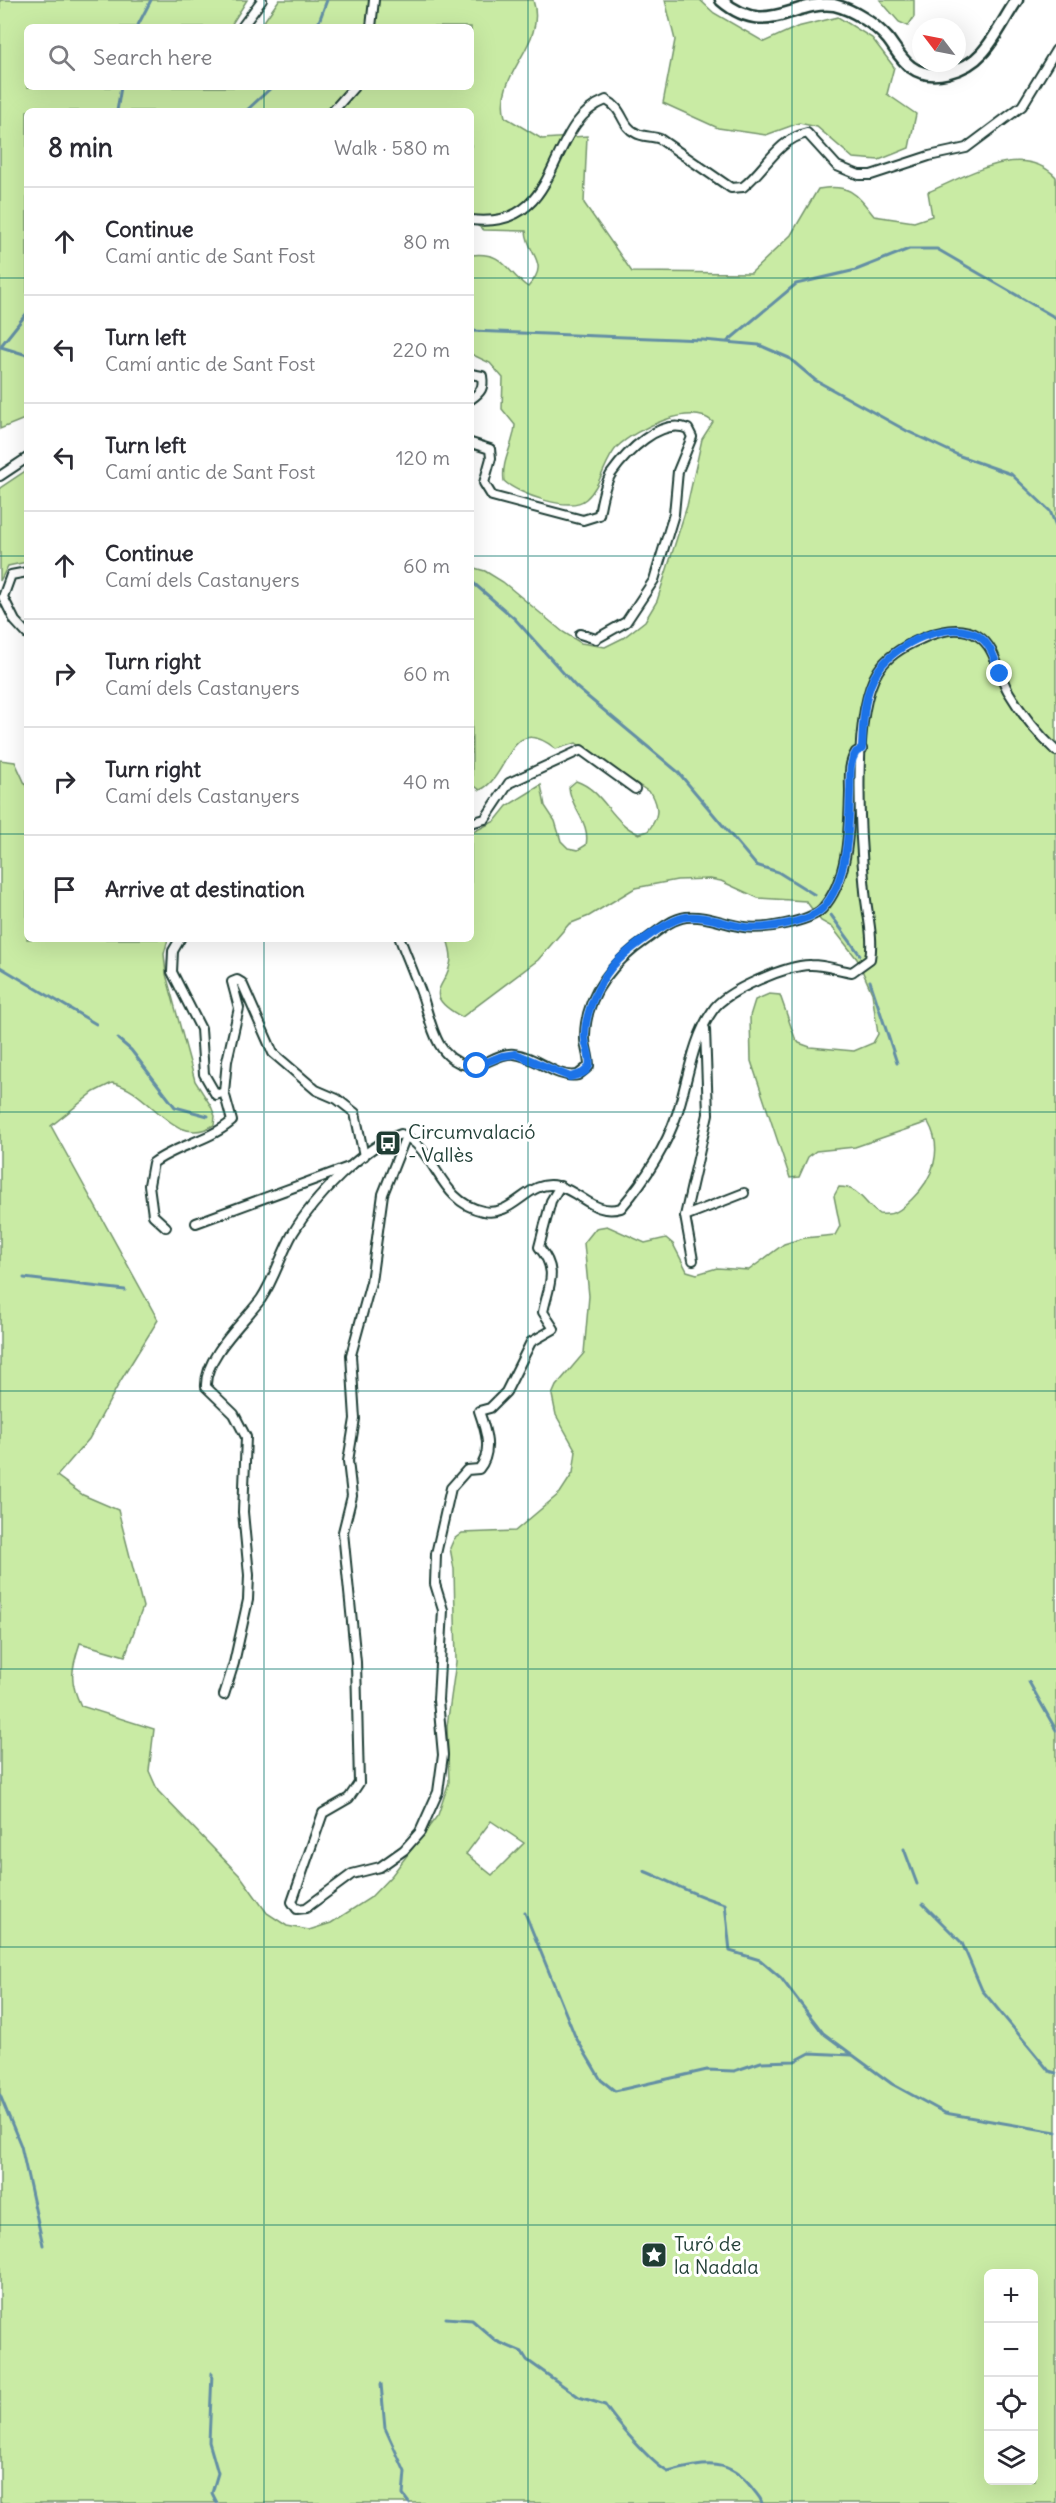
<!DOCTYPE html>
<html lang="en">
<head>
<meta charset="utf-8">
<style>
	body { margin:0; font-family:Delius,sans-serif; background:#f7f7f7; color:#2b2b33 }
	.controls { position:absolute; right:18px; bottom:18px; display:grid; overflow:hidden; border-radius:9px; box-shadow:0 6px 24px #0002 }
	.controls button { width:54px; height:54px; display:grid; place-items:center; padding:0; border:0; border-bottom:2px solid #e1e1e2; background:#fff; color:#2b2b33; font:30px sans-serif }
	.compass { position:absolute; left:912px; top:18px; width:54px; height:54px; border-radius:50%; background:#fff; box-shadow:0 6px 24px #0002; rotate:302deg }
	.stop { position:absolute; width:18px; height:18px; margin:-14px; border:4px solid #1a73e8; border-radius:50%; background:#fff }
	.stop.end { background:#1a73e8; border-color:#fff; box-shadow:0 2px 6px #0008 }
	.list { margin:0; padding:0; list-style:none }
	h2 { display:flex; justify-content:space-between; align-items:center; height:78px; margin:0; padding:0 24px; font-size:26px }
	h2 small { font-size:20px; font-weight:400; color:#7c7c81 }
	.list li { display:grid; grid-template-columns:39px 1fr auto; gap:18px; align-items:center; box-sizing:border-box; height:108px; padding:0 24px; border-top:2px solid #e1e1e2 }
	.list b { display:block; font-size:22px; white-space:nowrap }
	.list p { margin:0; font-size:20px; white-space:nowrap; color:#7c7c81 }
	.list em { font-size:20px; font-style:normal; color:#7c7c81 }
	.icon { flex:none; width:33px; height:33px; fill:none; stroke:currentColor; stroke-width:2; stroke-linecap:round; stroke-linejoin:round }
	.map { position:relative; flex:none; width:1056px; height:2503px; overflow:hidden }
	.search { position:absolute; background:#fff; box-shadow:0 6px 24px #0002; left:24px; top:24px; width:450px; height:66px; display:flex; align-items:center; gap:15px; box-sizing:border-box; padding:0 21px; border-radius:9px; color:#7c7c81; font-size:22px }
	.panel { position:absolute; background:#fff; box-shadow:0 6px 24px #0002; left:24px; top:108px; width:450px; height:834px; border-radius:9px }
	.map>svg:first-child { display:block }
	.green { fill:#c9eba4; stroke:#74946c; stroke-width:1.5; fill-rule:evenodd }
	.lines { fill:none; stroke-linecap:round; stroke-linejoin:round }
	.stream { stroke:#648fa4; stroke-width:3 }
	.street-casing { stroke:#1f3d34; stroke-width:12 }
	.secondary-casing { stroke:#1f3d34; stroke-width:15 }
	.street { stroke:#fff; stroke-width:8 }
	.secondary { stroke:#fff; stroke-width:10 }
	.route { stroke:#1a73e8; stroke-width:8 }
	.grid { fill:none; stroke:#0f766e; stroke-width:1.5; stroke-opacity:0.55 }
	.labels { text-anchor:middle; stroke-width:6; stroke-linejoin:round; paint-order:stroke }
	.poi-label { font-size:20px; fill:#1f3d34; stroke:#fff; text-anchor:start }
</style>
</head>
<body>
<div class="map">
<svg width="1056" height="2503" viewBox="0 0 1056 2503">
	<rect width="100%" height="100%" fill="#fff"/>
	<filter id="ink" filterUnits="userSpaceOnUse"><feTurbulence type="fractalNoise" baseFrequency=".0167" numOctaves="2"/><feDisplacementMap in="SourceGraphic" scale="12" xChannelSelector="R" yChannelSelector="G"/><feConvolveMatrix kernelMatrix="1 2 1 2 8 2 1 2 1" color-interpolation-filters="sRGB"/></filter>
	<g filter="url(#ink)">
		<!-- green -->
		<g class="green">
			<path d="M 0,0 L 247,0 L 230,27 L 27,27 L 27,87 L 471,87 L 471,27 L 260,27 L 279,0 L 533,0 C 548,45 493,74 505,117 L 542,139 L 587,136 L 584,203 L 632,272 L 751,273 L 791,235 L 818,189 C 849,183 856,193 874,216 L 914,222 L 932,216 L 928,192 C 967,176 1021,141 1056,177 L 1056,2503 L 0,2503 L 0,760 L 15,762 L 27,788 L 27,939 L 168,939 L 164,954 L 166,974 L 195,1081 L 211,1106 L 215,1116 L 214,1125 C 173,1150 151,1090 112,1083 L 94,1092 L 51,1126 L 158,1320 L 121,1380 L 89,1439 L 57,1476 L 83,1495 L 118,1510 L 143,1607 L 125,1656 L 80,1643 C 71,1670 69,1681 81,1706 L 154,1729 L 149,1771 L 158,1791 L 242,1878 L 267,1913 L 287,1926 L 309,1930 L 331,1923 L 370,1898 L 392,1875 L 438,1815 L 449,1782 L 447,1726 L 456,1662 L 454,1569 L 450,1548 L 454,1539 L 462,1533 L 515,1531 L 560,1493 L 573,1473 L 576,1451 L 556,1415 L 552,1395 L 556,1386 L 584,1353 L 589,1296 L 584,1243 L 596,1228 L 607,1226 L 645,1243 L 666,1238 L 673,1244 L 687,1271 L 697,1274 L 717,1268 L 749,1270 L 784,1244 L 804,1238 L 835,1235 L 840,1226 L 834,1196 L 839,1187 C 860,1187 863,1203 879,1214 C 894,1216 901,1210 912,1199 C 933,1179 944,1150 928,1122 L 855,1147 L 816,1151 L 808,1157 L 799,1177 L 790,1178 L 751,1061 L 750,1016 L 755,1000 L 769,994 L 780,995 L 795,1038 L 799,1043 L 810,1047 L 854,1051 L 873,1043 L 878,1034 L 872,993 L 857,959 L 832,927 L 821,921 L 806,901 L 758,898 L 721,881 L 710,879 L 677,880 L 635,888 L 589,916 L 569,924 L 538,960 L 462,1017 C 417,992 450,987 451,958 C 451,952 449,945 447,939 L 471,939 L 471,833 L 495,821 L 507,806 L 541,785 L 545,806 L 555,821 L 561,841 L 568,848 L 578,850 L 586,845 C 591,822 570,808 569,787 L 576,781 C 605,791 610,822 639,834 L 648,831 C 658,818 660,809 652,794 L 576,743 L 556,749 C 508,711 511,776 480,790 L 472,784 L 471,567 L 485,571 L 503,582 L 563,632 L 581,643 L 605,647 L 623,638 L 645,621 L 657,601 L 687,506 L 702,439 L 713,422 C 691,402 636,429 617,447 C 604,461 601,486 586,499 C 570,513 518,494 504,481 C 501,460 514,445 515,425 L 502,409 L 503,378 L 490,363 L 471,354 L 471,255 C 505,251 505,271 528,287 C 551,262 528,257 526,231 L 484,230 L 471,221 L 471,111 L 27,111 L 27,418 L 0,429 ZM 491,1821 L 524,1843 L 492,1875 L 466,1854 ZM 988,2274 L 1034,2274 L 1034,2480 L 988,2480 Z"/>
			<polygon points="665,0 700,0 714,13 764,42 797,27 838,17 872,38 894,67 887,94 916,114 909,148 879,160 853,158 817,127 799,123 766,135 718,128 663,103 675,40"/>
			<polygon points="880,0 914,0 914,17 908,26 899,22"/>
			<polygon points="27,470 27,562 8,566 0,581 0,488"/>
		</g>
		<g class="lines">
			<!-- stream -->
			<g class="stream">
				<polyline points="137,27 151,0"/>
				<polyline points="317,27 327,0"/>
				<polyline points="117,111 121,87"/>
				<polyline points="246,111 272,87"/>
				<polyline points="471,331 703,340 759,345 789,358 815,380 907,431 960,456 1011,474 1050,511 1056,526"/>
				<polyline points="728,341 796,284 856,270 909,249 937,249 1056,318"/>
				<polyline points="0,347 27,313"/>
				<polyline points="1,347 27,355"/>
				<polyline points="471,581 515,619 576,687 678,772 756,865 778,872 815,895"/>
				<polyline points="831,915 860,955"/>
				<polyline points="0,967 96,1024"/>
				<polyline points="870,981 897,1063"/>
				<polyline points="118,1039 131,1050 175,1107 208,1116"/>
				<polyline points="24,1278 125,1290"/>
				<polyline points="1029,1682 1056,1730"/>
				<polyline points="904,1849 917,1884"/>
				<path d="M 644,1871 C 671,1882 697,1897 725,1904 L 730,1951 L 760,1960 L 781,1978 L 823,2033 L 892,2084 L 945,2113 L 1056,2132"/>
				<polyline points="923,1904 962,1943 982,1990 1049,2071 1056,2073"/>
				<polyline points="525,1913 575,2036 601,2080 615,2091 707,2070 734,2071 761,2062 795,2061 810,2053 852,2055"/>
				<polyline points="0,2095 21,2146 43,2245"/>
				<path d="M 446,2318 L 472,2320 L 496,2341 L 522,2352 L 527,2360 L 579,2397 L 605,2405 C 617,2423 650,2462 668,2472 C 702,2464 727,2456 752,2488 C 756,2494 760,2496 762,2503"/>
				<polyline points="212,2373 209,2442 218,2473 212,2493 217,2503"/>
				<polyline points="381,2384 385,2428 405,2472 403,2495 409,2503"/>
			</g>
			<!-- street casing -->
			<g class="street-casing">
				<g id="street">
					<polyline points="242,27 262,0"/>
					<polyline points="371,27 374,0"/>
					<polyline points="333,111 354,87"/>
					<path d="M 471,220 C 565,231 543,124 606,100 C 624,109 621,126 636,133 C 642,137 653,136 660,139 L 731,188 L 743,187 C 766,169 777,140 807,133 L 837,166 L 859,175 L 871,175 L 929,156 L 966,148 L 1022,106 L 1056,50"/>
					<path d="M 471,374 L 482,376 C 484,388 481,392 471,399"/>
					<path d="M 471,443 L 490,449 L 491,458 L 484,483 L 492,496 L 583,520 L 599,515 C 601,502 604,486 611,474 C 626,453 660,417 688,429 L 692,437 L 678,471 L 674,514 L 654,580 L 626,622 L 596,639 L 580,634"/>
					<polyline points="0,476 27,458"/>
					<polyline points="27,572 11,575 3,597 15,621 27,634"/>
					<polyline points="471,823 485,819 509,783 581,750 635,789"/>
					<polyline points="180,939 173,951 172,972 201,1029 204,1074 216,1095 224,1092 227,1061 239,1008 232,982 237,980 242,983 273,1053 316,1090 337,1099 355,1113 364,1156"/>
					<path d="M 400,939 C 407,957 415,976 422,995 C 431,1020 434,1057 466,1065 C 484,1069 497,1052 514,1054 C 537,1056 555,1079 578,1075 L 589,1066 C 589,1055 584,1045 585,1035 C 586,993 615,961 647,939 C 658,931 671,919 686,917 C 706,915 724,924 744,927 C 762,930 809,922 822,909 C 849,880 849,829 850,792 C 850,777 848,765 856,752 L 862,749"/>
					<path d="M 406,1136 L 383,1194 L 371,1282 L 351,1355 L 355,1419 L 348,1461 L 352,1496 L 343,1532 L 356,1662 L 359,1783 L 349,1798 L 323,1813 L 292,1902 L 297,1909 L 306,1908 L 352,1874 L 380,1867 L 404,1850 L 420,1832 L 438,1792 L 443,1755 L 438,1700 L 443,1610 L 435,1584 L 436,1554 L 451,1488 L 467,1470 L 479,1469 C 493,1452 486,1431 479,1411 L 490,1408 L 506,1392 L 531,1342 L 554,1329 L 543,1312 C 549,1284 559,1271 539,1247 L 551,1201 L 560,1186"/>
					<polyline points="685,1216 744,1193"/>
					<polyline points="196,1223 349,1167"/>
					<path d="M 166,1227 L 153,1215 L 149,1185 L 153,1163 C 177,1145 209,1141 232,1121 L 224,1092"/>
					<polyline points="693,1260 685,1216 708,1114 705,1029"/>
					<path d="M 224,1695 L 234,1663 L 248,1600 L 249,1575 L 243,1512 L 246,1437 L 234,1414 L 206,1387 C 204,1357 244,1322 261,1299 C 275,1278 281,1254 293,1233 C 313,1199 364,1146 401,1134 C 437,1149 438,1202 483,1211 C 514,1218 528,1178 558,1186 C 581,1192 595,1216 621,1208 C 645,1180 665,1149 677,1114 C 688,1081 692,1039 713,1010 C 725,991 789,964 811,965 C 825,965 839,970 852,972 L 870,959 C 874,936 867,915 865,891 C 860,839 851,714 878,671 C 888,655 904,646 921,639 C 938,631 961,625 978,636 C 996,647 998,674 1008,691 C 1021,713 1038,734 1056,751"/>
				</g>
			</g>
			<!-- secondary casing -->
			<g class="secondary-casing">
				<path id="secondary" d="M 721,0 C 766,39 793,0 834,5 C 854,10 875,24 888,39 C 895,48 901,60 911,67 C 931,82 966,71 982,53 C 996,38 1005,17 1017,0"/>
			</g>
			<!-- street -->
			<use href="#street" class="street"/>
			<!-- secondary -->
			<use href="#secondary" class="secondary"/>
		</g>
	</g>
	<g class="lines" filter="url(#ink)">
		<!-- route -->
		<path class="route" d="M 477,1066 L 502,1056 L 516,1054 L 570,1077 C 577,1075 586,1074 589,1066 C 592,1057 584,1044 585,1035 C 585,1014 598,984 611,968 C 623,953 668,919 686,917 C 706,915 724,924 744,927 C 762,930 809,922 822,909 C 848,882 849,827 850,792 C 851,777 848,765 856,752 L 862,749 C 863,722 863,692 879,669 C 896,644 947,619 977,635 C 991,643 995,660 1000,674"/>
	</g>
	<!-- grid -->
	<path class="grid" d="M 264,0 L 264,27M 528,0 L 528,2503M 792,0 L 792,2503M 264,87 L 264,111M 0,278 L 27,278M 471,278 L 1056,278M 0,556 L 27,556M 471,556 L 1056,556M 0,834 L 27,834M 471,834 L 1056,834M 264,939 L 264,2503M 0,1112 L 1056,1112M 0,1391 L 1056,1391M 0,1669 L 1056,1669M 0,1947 L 1056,1947M 0,2225 L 1056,2225"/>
	<!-- icons -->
	<defs>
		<g id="bus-square" transform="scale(1.35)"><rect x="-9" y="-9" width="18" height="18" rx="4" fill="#1f3d34" stroke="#fff"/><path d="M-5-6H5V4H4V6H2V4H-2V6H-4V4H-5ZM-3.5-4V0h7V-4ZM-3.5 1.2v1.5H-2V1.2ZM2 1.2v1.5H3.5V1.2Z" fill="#fff"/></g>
		<g id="sight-square" transform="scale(1.35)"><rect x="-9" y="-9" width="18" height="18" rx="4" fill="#1f3d34" stroke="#fff"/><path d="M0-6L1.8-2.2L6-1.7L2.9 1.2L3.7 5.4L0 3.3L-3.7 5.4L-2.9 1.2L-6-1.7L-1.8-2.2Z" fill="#fff"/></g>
	</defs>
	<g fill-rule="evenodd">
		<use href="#bus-square" x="388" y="1143"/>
		<use href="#sight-square" x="654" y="2255"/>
	</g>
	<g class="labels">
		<!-- poi labels -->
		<g class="poi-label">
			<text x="408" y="1139">Circumvalació<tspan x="408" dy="23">- Vallès</tspan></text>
			<text x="674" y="2251">Turó de<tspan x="674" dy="23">la Nadala</tspan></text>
		</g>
	</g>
</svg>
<div class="controls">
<button>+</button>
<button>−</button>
<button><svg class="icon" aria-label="locate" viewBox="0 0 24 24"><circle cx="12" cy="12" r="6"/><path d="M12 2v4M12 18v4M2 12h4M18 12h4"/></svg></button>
<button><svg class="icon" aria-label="layers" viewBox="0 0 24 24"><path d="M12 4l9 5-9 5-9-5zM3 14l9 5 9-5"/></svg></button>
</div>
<svg class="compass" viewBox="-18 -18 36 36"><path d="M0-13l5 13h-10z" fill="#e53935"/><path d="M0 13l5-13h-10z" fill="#7c7c81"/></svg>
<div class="stop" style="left:477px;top:1066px"></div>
<div class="stop end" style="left:1000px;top:674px"></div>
<div class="search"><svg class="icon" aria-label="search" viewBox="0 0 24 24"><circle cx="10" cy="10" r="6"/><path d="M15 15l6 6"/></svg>Search here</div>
<section class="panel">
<h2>8 min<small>Walk · 580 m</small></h2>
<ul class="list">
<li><svg class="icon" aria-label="ahead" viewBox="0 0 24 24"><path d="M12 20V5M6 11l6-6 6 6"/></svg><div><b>Continue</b><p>Camí antic de Sant Fost</p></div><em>80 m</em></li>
<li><svg class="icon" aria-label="left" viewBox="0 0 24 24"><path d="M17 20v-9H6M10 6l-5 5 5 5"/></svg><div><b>Turn left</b><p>Camí antic de Sant Fost</p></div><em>220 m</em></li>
<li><svg class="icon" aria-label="left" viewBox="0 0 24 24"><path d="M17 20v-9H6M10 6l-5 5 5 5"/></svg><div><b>Turn left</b><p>Camí antic de Sant Fost</p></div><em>120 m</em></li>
<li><svg class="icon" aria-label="ahead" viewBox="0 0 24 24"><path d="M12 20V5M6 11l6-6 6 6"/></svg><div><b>Continue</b><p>Camí dels Castanyers</p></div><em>60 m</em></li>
<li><svg class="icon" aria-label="right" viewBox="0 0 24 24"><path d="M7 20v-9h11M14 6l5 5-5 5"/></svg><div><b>Turn right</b><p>Camí dels Castanyers</p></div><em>60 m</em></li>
<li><svg class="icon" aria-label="right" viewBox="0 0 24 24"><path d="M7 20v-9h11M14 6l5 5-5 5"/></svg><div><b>Turn right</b><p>Camí dels Castanyers</p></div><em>40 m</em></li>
<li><svg class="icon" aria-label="arrive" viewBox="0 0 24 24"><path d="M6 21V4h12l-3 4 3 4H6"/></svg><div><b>Arrive at destination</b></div></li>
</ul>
</section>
</div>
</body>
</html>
